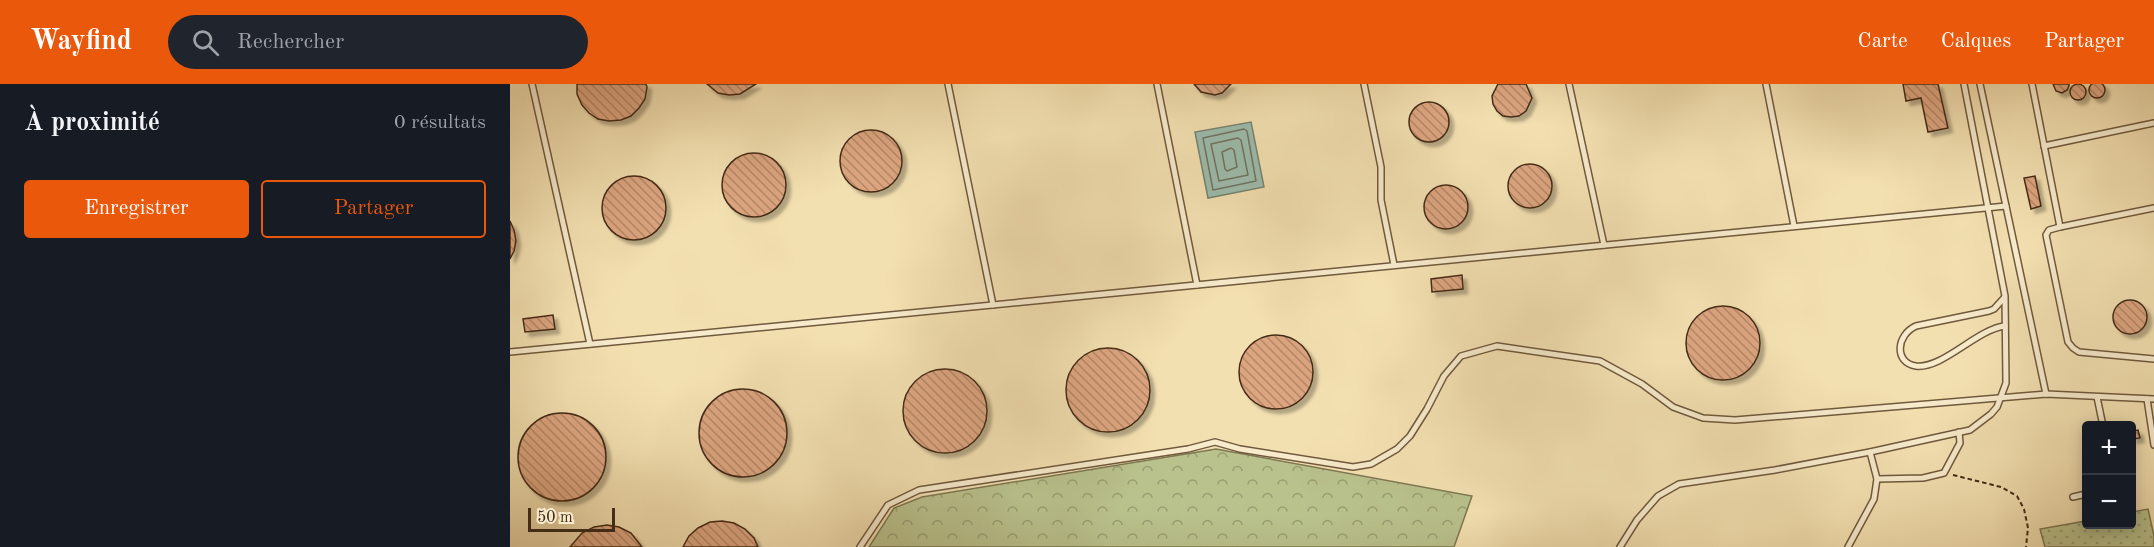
<!DOCTYPE html>
<html lang="fr">
<head>
<meta charset="utf-8">
<style>
	body { margin:0; font-family:"Old Standard TT",serif; background:#20242c; color:#f1f3f6 }
	.controls { position:absolute; right:18px; bottom:18px; display:grid; overflow:hidden; border-radius:6px; box-shadow:0 3px 15px #0003 }
	.controls button { width:54px; height:54px; display:grid; place-items:center; padding:0; border:0; border-bottom:2px solid #363941; background:#171b24; color:#f1f3f6; font:30px sans-serif }
	.scale { position:absolute; left:18px; bottom:15px; width:87px; box-sizing:border-box; padding-left:6px; border:3px solid #442c16; border-top:0; font-size:16px; line-height:21px; white-space:nowrap; color:#442c16; -webkit-text-stroke:4px #f7ebcc; paint-order:stroke }
	.list { margin:0; padding:0; list-style:none }
	h2 { display:flex; justify-content:space-between; align-items:center; height:78px; margin:0; padding:0 24px; font-size:26px }
	h2 small { font-size:20px; font-weight:400; color:#9ea1a6 }
	.actions { display:flex; gap:12px; padding:18px 24px }
	.actions a { flex:1; padding:14px 0; border:2px solid #ea580c; border-radius:6px; text-align:center; font-size:21px; color:#ea580c }
	.actions .main { background:#ea580c; color:#fff }
	.icon { flex:none; width:33px; height:33px; fill:none; stroke:currentColor; stroke-width:2; stroke-linecap:round; stroke-linejoin:round }
	.map { position:relative; flex:none; width:1644px; height:463px; overflow:hidden }
	header { display:flex; align-items:center; gap:36px; box-sizing:border-box; height:84px; padding:0 30px; background:#ea580c; color:#fff }
	header strong { font-size:28px }
	nav { display:flex; gap:33px; margin-inline-start:auto; font-size:21px }
	.search { width:420px; height:54px; background:#20242c; display:flex; align-items:center; gap:15px; box-sizing:border-box; padding:0 21px; border-radius:33px; color:#9ea1a6; font-size:22px }
	main { display:flex }
	aside { flex:1; background:#171b24 }
	.map>svg:first-child { display:block }
	.grass { fill:url(#grass-dots); stroke:#7e7752; stroke-width:1.5 }
	.forest { fill:url(#forest-crowns); stroke:#7e7752; stroke-width:1.5 }
	.water { fill:#9bbdae; stroke:#788371; stroke-width:1.5 }
	.lines { fill:none; stroke-linecap:round; stroke-linejoin:round }
	.shore { stroke:#707462; stroke-width:1.5 }
	.building { fill:url(#building-back-hatch); stroke:#442c16; stroke-width:1.5; filter:url(#shadow) }
	.lane-casing { stroke:#70593d; stroke-width:8 }
	.path { stroke:#442c16; stroke-width:2; stroke-dasharray:4.5 3; stroke-linecap:butt }
	.lane { stroke:#f7ebcc; stroke-width:5 }
</style>
</head>
<body>
<header>
<strong>Wayfind</strong>
<div class="search"><svg class="icon" aria-label="search" viewBox="0 0 24 24"><circle cx="10" cy="10" r="6"/><path d="M15 15l6 6"/></svg>Rechercher</div>
<nav><a>Carte</a><a>Calques</a><a>Partager</a></nav>
</header>
<main>
<aside>
<h2>À proximité<small>0 résultats</small></h2>
<ul class="list">
</ul>
<div class="actions"><a class="main">Enregistrer</a><a>Partager</a></div>
</aside>
<div class="map">
<svg width="1644" height="463" viewBox="0 0 1644 463">
	<defs>
		<pattern id="grass-dots" width="8" height="8" patternUnits="userSpaceOnUse" patternTransform="scale(1.5)"><rect width="8" height="8" fill="#b9c28d"/><path d="M2 2h.1M6 6h.1" fill="none" stroke="#989e72" stroke-width="1.8" stroke-linecap="round"/></pattern>
		<pattern id="forest-crowns" width="20" height="18" patternUnits="userSpaceOnUse" patternTransform="scale(1.5)"><rect width="20" height="18" fill="#b9c28d"/><path d="M2 6a3 3 0 1 1 6 0M12 15a3 3 0 1 1 6 0" fill="none" stroke="#989e72"/></pattern>
		<pattern id="building-back-hatch" width="6" height="6" patternUnits="userSpaceOnUse" patternTransform="scale(1.5)"><rect width="6" height="6" fill="#dca580"/><path d="M-1 5l2 2M0 0l6 6M5-1l2 2" fill="none" stroke="#b48768"/></pattern>
		<filter id="shadow"><feDropShadow dx="4.5" dy="4.5" stdDeviation="1.5" flood-color="#0004"/></filter>
	</defs>
	<rect width="100%" height="100%" fill="#f3e0b1"/>
	<filter id="stains"><feTurbulence type="fractalNoise" baseFrequency=".00333" numOctaves="4"/><feColorMatrix values="0 0 0 0 .2 0 0 0 0 .09 0 0 0 0 .02 0 0 0 .5 -.17"/></filter>
	<radialGradient id="worn" r=".72"><stop offset=".6" stop-color="#630" stop-opacity="0"/><stop offset="1" stop-color="#630" stop-opacity=".3"/></radialGradient>
	<!-- grass -->
	<polygon class="grass" points="1638,425 1644,452 1644,463 1535,463 1530,445 1576,437 1576,440 1622,440 1622,428"/>
	<!-- forest -->
	<polygon class="forest" points="706,365 962,412 944,463 359,463 384,424 412,413"/>
	<!-- water -->
	<polygon class="water" points="741,38 754,103 698,114 685,48"/>
	<g class="lines">
		<!-- shore -->
		<g class="shore">
			<polygon points="734,45 737,47 746,97 703,106 693,54"/>
			<polygon points="728,54 731,56 738,91 709,97 701,60"/>
			<polygon points="721,64 724,66 727,83 717,87 715,85 712,68"/>
		</g>
	</g>
	<!-- building -->
	<g class="building">
		<circle cx="1587" cy="6" r="8"/>
		<circle cx="1568" cy="8" r="8"/>
		<polygon points="67,0 136,0 137,3 135,15 129,24 121,32 111,36 99,37 88,35 79,29 72,21 67,10"/>
		<polygon points="197,0 246,0 230,10 219,11 208,9"/>
		<polygon points="684,0 721,0 712,9 705,11 691,8"/>
		<polygon points="988,0 1016,0 1022,14 1016,27 1009,32 1001,33 993,32 987,27 983,20 982,12"/>
		<polygon points="1393,0 1428,0 1438,44 1418,48 1411,14 1396,17"/>
		<polygon points="1543,0 1559,0 1559,2 1557,6 1552,9 1546,7"/>
		<circle cx="919" cy="38" r="20"/>
		<circle cx="361" cy="77" r="31"/>
		<circle cx="244" cy="101" r="32"/>
		<circle cx="1020" cy="102" r="22"/>
		<polygon points="1525,92 1531,122 1521,125 1514,94"/>
		<circle cx="124" cy="124" r="32"/>
		<circle cx="936" cy="123" r="22"/>
		<polygon points="0,137 4,146 6,157 4,167 0,175"/>
		<polygon points="952,191 953,205 922,208 921,195"/>
		<circle cx="1620" cy="233" r="17"/>
		<circle cx="1213" cy="259" r="37"/>
		<polygon points="43,231 45,245 15,248 13,235"/>
		<circle cx="766" cy="288" r="37"/>
		<circle cx="598" cy="306" r="42"/>
		<circle cx="435" cy="327" r="42"/>
		<circle cx="233" cy="349" r="44"/>
		<circle cx="52" cy="373" r="44"/>
		<polygon points="1628,346 1630,354 1623,355 1622,347"/>
		<polygon points="212,437 224,439 235,445 244,454 248,463 173,463 179,452 188,444 200,438"/>
		<polygon points="97,441 109,443 121,449 132,463 60,463 72,449 84,443"/>
	</g>
	<g class="lines">
		<!-- lane casing -->
		<g class="lane-casing">
			<g id="lane">
				<polyline points="22,0 80,260"/>
				<polyline points="438,0 483,221"/>
				<polyline points="647,0 687,201"/>
				<polyline points="854,0 871,83 871,116 884,181"/>
				<polyline points="1059,0 1094,161"/>
				<polyline points="1256,0 1284,142"/>
				<polyline points="1470,0 1536,310"/>
				<polyline points="1522,0 1550,143 1644,124"/>
				<polyline points="1534,62 1644,39"/>
				<polyline points="1550,143 1539,146 1536,151 1558,258 1563,264 1569,268 1644,275"/>
				<path d="M 1494,214 L 1484,225 L 1479,227 L 1406,242 C 1386,251 1384,279 1406,282 C 1433,285 1467,245 1495,242"/>
				<polyline points="0,268 1496,122"/>
				<polyline points="1587,313 1593,342"/>
				<polyline points="1637,315 1644,361"/>
				<polyline points="1367,395 1413,394 1434,389 1450,359 1449,348"/>
				<polyline points="1563,413 1576,410"/>
				<polyline points="350,463 378,421 409,406 678,365 705,358 730,365 843,383 861,380 887,365 900,352 917,325 934,292 951,272 987,262 1090,277 1132,300 1163,323 1193,334 1225,336 1536,310 1644,315"/>
				<polyline points="1110,463 1127,436 1148,412 1169,400 1265,386 1360,368 1460,346 1481,330 1487,323 1496,299 1495,212 1454,0"/>
				<polyline points="1338,463 1364,415 1367,395 1360,368"/>
			</g>
		</g>
		<!-- path -->
		<polyline class="path" points="1443,391 1491,403 1507,412 1514,425 1518,444 1516,463"/>
		<!-- lane -->
		<use href="#lane" class="lane"/>
	</g>
	<rect width="100%" height="100%" filter="url(#stains)"/>
	<rect width="100%" height="100%" fill="url(#worn)"/>
</svg>
<div class="controls">
<button>+</button>
<button>−</button>
</div>
<div class="scale">50 m</div>
</div>
</main>
</body>
</html>
